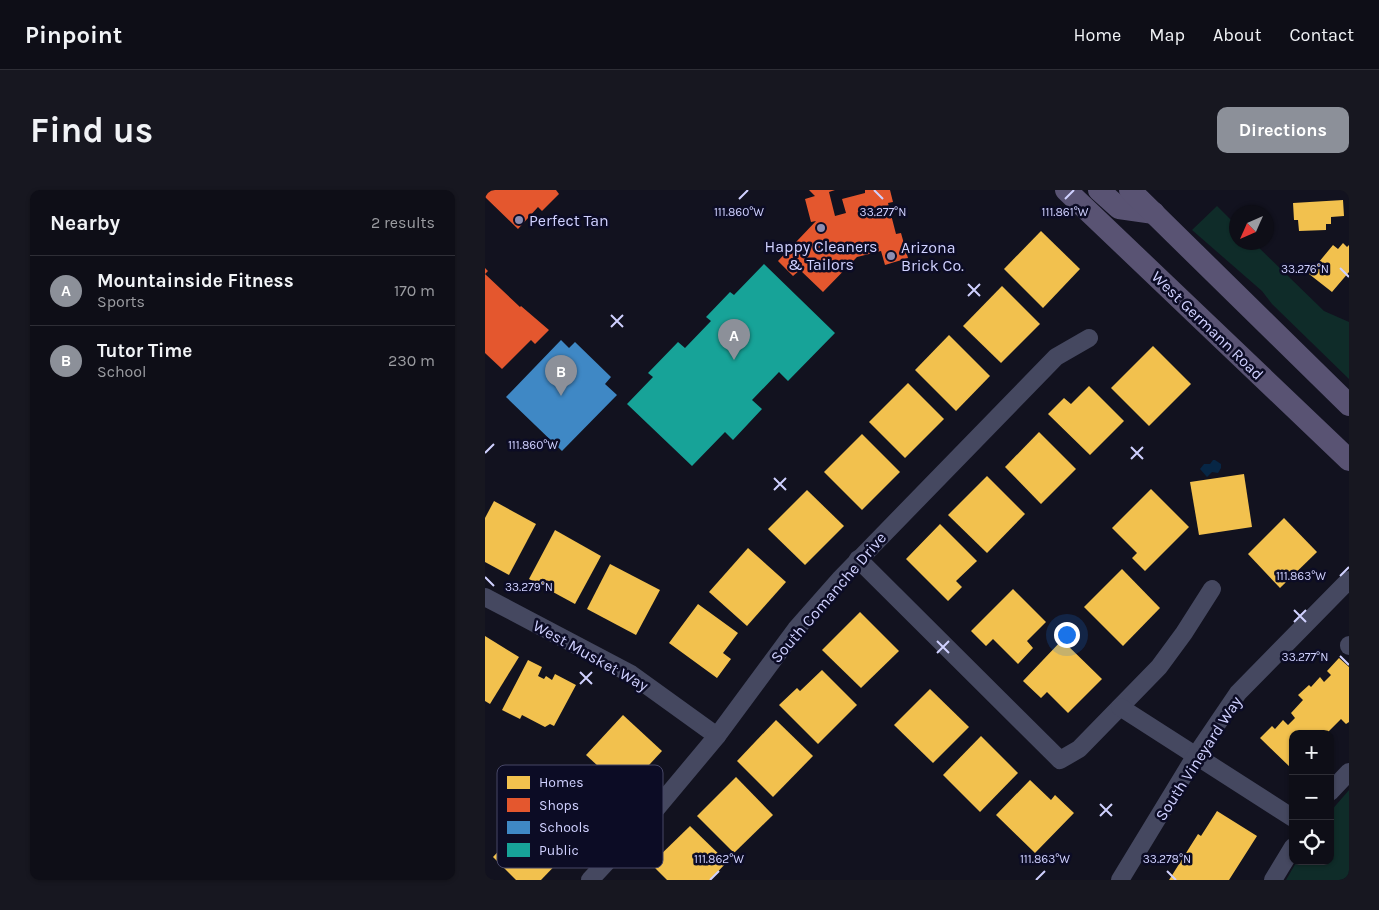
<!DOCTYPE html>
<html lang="en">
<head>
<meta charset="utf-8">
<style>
	body { margin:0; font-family:Karla,sans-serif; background:#171720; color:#f1f3f6 }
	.controls { position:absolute; right:15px; bottom:15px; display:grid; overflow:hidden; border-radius:10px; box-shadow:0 1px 4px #0004 }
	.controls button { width:45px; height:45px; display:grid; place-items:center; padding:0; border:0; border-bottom:1px solid #2e2e36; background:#0e0e17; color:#f1f3f6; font:25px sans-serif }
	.compass { position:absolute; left:744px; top:15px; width:45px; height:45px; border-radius:50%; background:#0e0e17; box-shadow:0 1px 4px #0004; rotate:225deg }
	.you { position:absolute; left:581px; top:444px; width:18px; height:18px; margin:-12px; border:4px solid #fff; border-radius:50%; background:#1a73e8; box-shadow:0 0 0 8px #1a73e833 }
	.badge { display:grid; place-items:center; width:32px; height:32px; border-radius:50%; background:#8c9099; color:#fff; font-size:16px; font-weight:700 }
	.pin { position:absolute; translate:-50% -41px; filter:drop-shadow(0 1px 2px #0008) }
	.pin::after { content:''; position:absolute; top:26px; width:18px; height:15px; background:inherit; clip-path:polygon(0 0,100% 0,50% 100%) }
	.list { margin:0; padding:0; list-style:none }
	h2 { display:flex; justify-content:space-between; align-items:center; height:65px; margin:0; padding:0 20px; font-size:21px }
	h2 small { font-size:16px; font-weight:400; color:#9b9ca1 }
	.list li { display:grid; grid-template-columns:32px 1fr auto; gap:15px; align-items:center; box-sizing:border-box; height:70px; padding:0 20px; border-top:1px solid #2e2e36 }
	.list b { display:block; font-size:19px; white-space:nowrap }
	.list p { margin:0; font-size:16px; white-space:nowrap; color:#9b9ca1 }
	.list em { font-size:16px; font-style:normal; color:#9b9ca1 }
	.icon { flex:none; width:28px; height:28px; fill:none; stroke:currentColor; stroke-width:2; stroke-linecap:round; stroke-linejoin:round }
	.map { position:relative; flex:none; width:864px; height:690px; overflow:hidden; border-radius:10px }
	header { display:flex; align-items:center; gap:30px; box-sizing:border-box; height:70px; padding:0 25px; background:#0e0e17; border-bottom:1px solid #2e2e36 }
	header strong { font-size:24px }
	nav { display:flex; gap:28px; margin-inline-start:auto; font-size:18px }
	.intro { display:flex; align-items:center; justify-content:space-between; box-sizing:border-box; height:120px; padding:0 30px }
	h1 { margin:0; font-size:35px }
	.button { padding:12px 22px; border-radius:10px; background:#8c9099; color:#fff; font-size:18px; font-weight:700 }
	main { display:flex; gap:30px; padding:0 30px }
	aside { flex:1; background:#0e0e17; border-radius:10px; box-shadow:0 1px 4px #0004 }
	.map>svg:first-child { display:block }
	.green { fill:#0f2c29 }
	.water { fill:#072645 }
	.homes { fill:#f2c14e }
	.shops { fill:#e4572e }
	.schools { fill:#3f88c5 }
	.public { fill:#17a398 }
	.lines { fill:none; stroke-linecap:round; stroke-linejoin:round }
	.minor { stroke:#454860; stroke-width:18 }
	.major { stroke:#595373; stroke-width:22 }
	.ticks { fill:none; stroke:#d0d1ff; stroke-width:2 }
	.poi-dot { fill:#8e8eb1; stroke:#0c0c25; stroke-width:2 }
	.labels { text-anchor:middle; stroke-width:5; stroke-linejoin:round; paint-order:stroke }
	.poi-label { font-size:16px; fill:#d0d1ff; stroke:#0c0c25; text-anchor:start }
	.street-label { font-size:16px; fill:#d0d1ff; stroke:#0c0c25 }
	.key { fill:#0c0c25; stroke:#474766; stroke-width:1 }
	.key-label { font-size:14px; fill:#d0d1ff }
	.ticks-label { font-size:12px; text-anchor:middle; fill:#d0d1ff; stroke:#0c0c25; stroke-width:5; stroke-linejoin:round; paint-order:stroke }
</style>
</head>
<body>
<header>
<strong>Pinpoint</strong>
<nav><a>Home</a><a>Map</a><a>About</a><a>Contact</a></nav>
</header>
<div class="intro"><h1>Find us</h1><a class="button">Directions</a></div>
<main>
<aside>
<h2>Nearby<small>2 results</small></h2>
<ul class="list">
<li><span class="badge">A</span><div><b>Mountainside Fitness</b><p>Sports</p></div><em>170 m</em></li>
<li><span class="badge">B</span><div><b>Tutor Time</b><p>School</p></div><em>230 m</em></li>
</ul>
</aside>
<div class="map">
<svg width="864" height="690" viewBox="0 0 864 690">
	<rect width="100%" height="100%" fill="#12121f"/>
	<!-- green -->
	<g class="green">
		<polygon points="732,16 751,35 752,52 769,53 839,121 864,132 864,189 787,114 777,101 707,40"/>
		<polygon points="864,600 864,690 801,690 812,671 845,671 845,622"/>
	</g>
	<!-- water -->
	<polygon class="water" points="728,270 730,270 736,274 736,278 733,283 727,282 722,287 715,279 719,274 725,274"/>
	<!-- homes -->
	<g class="homes">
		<polygon points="858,10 859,26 846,27 846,34 841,34 841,40 814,41 813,30 809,30 808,13"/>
		<polygon points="556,41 595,79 558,118 519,79"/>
		<polygon points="858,53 862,57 864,55 864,82 847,102 824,84 848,55 853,59"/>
		<polygon points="517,96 555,134 516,173 478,136"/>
		<polygon points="464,145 505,186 471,221 430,180"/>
		<polygon points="668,156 706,194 664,236 626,198"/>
		<polygon points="423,193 459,229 420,268 384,232"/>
		<polygon points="604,196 639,231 605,265 563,224 579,208 586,214"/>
		<polygon points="554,242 591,279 556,314 520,277"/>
		<polygon points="377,244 415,282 377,320 339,282"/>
		<polygon points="759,284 767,337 714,345 705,292"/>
		<polygon points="502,286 540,324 502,363 463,325"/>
		<polygon points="666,299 704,337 660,381 647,368 652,363 627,338"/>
		<polygon points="322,300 359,336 320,375 283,339"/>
		<polygon points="9,311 51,334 24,385 0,372 0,328"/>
		<polygon points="799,328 832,362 795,398 763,364"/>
		<polygon points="455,334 492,371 471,391 477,397 463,411 421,369"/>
		<polygon points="70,340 116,366 90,414 44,389"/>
		<polygon points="263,358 301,392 262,436 224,402"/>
		<polygon points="125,374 175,400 151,445 102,419"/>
		<polygon points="637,379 675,418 638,456 599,417"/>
		<polygon points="528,399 561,432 542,451 548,458 533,474 508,449 501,456 486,441"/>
		<polygon points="213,414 253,443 238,463 246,469 232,488 184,453"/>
		<polygon points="375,422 414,461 376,498 337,460"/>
		<polygon points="0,446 34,467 5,514 0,511"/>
		<polygon points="577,450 617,489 583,523 562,502 556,508 538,491"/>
		<polygon points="854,468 864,477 864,532 861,534 856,529 841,544 836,541 834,544 808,544 808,580 775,548 787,536 790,539 798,530 803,535 810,528 806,523 818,510 813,505 824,495 826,497 835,487 839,492 846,485 842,481"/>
		<polygon points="43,470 57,477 53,486 59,489 61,486 67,490 70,484 91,495 69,536 65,534 60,537 37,525 35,529 17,520"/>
		<polygon points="337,480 372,515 333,554 294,515 312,498 315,501"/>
		<polygon points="445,499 484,537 448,573 409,535"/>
		<polygon points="138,525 177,561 140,601 101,565"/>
		<polygon points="291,530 328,566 288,607 252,571"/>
		<polygon points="496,546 533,583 495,622 458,585"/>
		<polygon points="251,587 288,625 249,663 212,626"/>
		<polygon points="545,590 566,610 570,605 589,623 550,663 511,625"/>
		<polygon points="732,621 772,646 744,690 684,690 713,644 716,646"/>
		<polygon points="46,627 83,662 56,690 31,690 8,667"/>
		<polygon points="205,636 242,672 225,690 182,690 166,674"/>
	</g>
	<!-- shops -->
	<g class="shops">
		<polygon points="0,0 71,0 74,4 57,21 53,17 33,39 0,7"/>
		<polygon points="324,0 350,0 344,2 350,26 361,23 357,9 380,3 380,0 405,0 408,12 403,13 411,44 416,43 423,68 400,75 396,61 372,67 338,102 315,80 308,86 293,71 331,31 326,32 320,9 330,6"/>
		<polygon points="0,78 3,81 0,84 35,117 36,116 64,140 50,154 46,150 17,179 0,163"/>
	</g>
	<!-- schools -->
	<polygon class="schools" points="76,150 84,158 90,152 126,187 120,194 132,205 77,261 21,207"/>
	<!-- public -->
	<polygon class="public" points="279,74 350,143 303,191 294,182 267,210 277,219 248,250 240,242 207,276 142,214 168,187 163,183 193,152 200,158 226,131 221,127 245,102 249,105"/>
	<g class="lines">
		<!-- minor -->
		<g class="minor">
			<polyline points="373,369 575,570 594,559 674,477 699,443 727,399"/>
			<polyline points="0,407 146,484 232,546"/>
			<polyline points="864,455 864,456"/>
			<polyline points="635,517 808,628"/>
			<polyline points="845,602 864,582"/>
			<polyline points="105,690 171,619 232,546 311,439 356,388 571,167 604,148"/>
			<polyline points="635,690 711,565 753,503 864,390"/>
			<polyline points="788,690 808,657"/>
		</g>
		<!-- major -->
		<g class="major">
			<polyline points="581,0 864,270"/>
			<polyline points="614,0 634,18 669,23"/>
			<polyline points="645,0 864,215"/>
		</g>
	</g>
	<!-- ticks -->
	<path class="ticks" d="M 389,0 L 398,9M 254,9 L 263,0M 580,9 L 589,0M 855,78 L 864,87M 483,94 L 495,106M 483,106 L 495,94M 126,125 L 138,137M 126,137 L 138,125M 646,257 L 658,269M 0,263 L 9,254M 646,269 L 658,257M 289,288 L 301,300M 289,300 L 301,288M 855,386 L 864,377M 0,387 L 9,396M 809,420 L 821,432M 809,432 L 821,420M 452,451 L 464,463M 452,463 L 464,451M 855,466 L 864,475M 95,482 L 107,494M 95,494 L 107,482M 615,614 L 627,626M 615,626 L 627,614M 682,681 L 691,690M 225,690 L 234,681M 551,690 L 560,681"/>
	<!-- markers -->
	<g class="poi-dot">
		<circle cx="34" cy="30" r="5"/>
		<circle cx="336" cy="38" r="5"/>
		<circle cx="406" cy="66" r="5"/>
	</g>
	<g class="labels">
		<!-- poi labels -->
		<g class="poi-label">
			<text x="44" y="36">Perfect Tan</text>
			<text x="336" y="62" text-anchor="middle">Happy Cleaners<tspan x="336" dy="18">&amp; Tailors</tspan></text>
			<text x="416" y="63">Arizona<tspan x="416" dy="18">Brick Co.</tspan></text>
		</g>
		<!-- street labels -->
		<g class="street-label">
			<text transform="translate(723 135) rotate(44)" y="6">West Germann Road</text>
			<text transform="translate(343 407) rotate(-49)" y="6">South Comanche Drive</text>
			<text transform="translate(106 465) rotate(29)" y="6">West Musket Way</text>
			<text transform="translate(713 568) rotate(-57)" y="6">South Vineyard Way</text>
		</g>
	</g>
	<!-- legend -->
	<rect x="12" y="575" width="166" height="103" rx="8" class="key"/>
	<rect x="22" y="586" width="23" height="13" fill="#f2c14e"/>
	<rect x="22" y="608" width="23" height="14" fill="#e4572e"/>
	<rect x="22" y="631" width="23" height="13" fill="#3f88c5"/>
	<rect x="22" y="653" width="23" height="14" fill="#17a398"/>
	<g class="key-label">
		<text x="54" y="597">Homes</text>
		<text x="54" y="620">Shops</text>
		<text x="54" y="642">Schools</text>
		<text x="54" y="665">Public</text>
	</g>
	<g class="ticks-label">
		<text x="254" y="26">111.860°W</text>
		<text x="398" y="26">33.277°N</text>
		<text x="580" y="26">111.861°W</text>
		<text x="820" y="83">33.276°N</text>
		<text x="48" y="259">111.860°W</text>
		<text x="816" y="390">111.863°W</text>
		<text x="44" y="401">33.279°N</text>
		<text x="820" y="471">33.277°N</text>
		<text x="234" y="673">111.862°W</text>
		<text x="560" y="673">111.863°W</text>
		<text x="682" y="673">33.278°N</text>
	</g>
</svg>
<div class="controls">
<button>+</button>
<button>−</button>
<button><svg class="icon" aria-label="locate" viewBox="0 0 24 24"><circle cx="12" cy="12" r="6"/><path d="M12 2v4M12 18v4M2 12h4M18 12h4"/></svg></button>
</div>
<svg class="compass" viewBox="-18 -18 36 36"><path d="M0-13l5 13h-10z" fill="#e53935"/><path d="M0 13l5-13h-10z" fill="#9b9ca1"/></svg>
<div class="you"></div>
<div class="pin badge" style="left:249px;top:170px">A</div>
<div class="pin badge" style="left:76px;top:206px">B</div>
</div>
</main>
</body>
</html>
